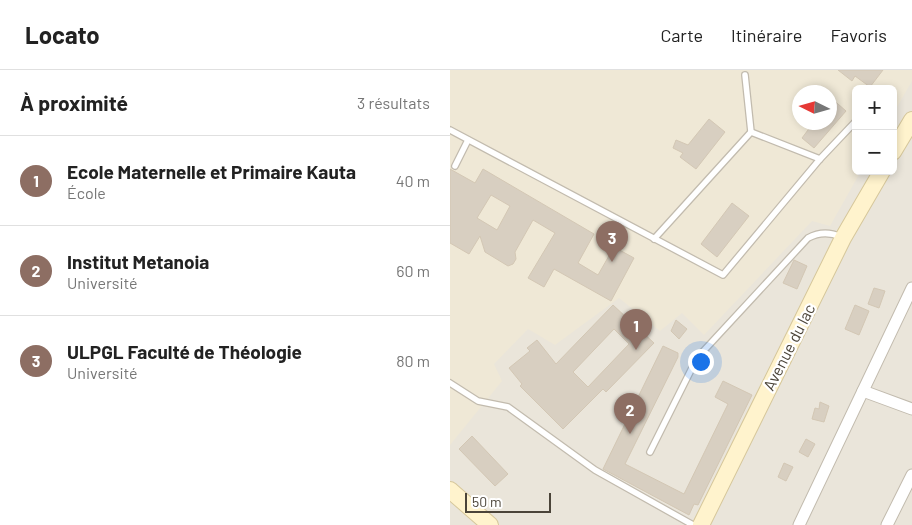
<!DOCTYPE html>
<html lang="fr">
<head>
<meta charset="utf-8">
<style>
	body { margin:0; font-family:Barlow,sans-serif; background:#f6f6f6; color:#222 }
	.controls { position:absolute; right:15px; top:15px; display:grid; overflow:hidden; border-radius:8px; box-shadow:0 2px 8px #0003 }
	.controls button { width:45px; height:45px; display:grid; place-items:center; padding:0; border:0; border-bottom:1px solid #e0e0e0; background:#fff; color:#222; font:25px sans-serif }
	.compass { position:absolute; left:342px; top:15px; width:45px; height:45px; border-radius:50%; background:#fff; box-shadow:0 2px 8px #0003; rotate:275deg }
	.scale { position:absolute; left:15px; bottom:12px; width:86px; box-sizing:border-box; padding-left:5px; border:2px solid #4b4439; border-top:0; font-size:14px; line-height:18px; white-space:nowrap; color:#4b4439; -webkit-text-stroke:4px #fff; paint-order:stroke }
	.you { position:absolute; left:250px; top:291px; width:18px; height:18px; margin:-12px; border:4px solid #fff; border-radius:50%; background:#1a73e8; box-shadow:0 0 0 8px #1a73e833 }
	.badge { display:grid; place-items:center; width:32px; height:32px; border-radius:50%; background:#0b8043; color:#fff; font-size:16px; font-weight:700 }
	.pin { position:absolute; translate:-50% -41px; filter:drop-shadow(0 1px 2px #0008) }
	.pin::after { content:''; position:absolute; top:26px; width:18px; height:15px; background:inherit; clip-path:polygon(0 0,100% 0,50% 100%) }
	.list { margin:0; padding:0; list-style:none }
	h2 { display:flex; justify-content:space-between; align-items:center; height:65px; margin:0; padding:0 20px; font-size:21px }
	h2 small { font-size:16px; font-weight:400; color:#767676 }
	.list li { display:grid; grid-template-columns:32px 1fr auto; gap:15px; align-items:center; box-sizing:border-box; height:90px; padding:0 20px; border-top:1px solid #e0e0e0 }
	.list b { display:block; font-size:19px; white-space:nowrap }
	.list p { margin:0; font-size:16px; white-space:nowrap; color:#767676 }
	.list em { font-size:16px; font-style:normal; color:#767676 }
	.map { position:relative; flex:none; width:462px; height:455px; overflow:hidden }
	header { display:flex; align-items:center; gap:30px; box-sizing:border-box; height:70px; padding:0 25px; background:#fff; border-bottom:1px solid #e0e0e0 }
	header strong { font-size:24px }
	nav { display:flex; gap:28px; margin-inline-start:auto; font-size:18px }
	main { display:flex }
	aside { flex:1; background:#fff }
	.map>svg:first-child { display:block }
	.residential { fill:#eae5da; fill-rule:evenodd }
	.education { fill:#efe8d6; fill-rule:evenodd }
	.building { fill:#d8cfc1; stroke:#d3c7b4; fill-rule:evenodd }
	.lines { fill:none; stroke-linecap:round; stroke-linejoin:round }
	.service-casing { stroke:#c2bbae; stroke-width:8 }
	.minor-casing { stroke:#c2bbae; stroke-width:13 }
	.secondary-casing { stroke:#d6c79b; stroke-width:18 }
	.service { stroke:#fff; stroke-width:5.5 }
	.minor { stroke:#fff; stroke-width:11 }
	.secondary { stroke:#fff3cd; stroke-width:16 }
	.labels { text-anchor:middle; stroke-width:4.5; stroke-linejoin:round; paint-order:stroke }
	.street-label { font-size:16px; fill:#4b4439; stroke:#fff }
</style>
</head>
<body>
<header>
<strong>Locato</strong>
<nav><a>Carte</a><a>Itinéraire</a><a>Favoris</a></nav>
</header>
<main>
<aside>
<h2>À proximité<small>3 résultats</small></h2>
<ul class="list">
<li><span class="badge" style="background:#8d6e63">1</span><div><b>Ecole Maternelle et Primaire Kauta</b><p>École</p></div><em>40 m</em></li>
<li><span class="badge" style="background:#8d6e63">2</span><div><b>Institut Metanoia</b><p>Université</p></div><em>60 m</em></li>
<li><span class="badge" style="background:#8d6e63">3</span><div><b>ULPGL Faculté de Théologie</b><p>Université</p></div><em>80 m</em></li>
</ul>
</aside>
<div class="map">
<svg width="462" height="455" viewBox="0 0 462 455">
	<rect width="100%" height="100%" fill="#f6f3ec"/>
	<!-- residential -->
	<path class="residential" d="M 0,0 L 462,0 L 462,455 L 0,455 ZM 406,19 L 443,19 L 443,101 L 406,101 ZM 350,22 L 380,22 L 380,52 L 350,52 Z"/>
	<!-- education -->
	<path class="education" d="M 0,0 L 462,0 L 462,11 L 443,44 L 443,19 L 406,19 L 406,101 L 411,101 L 380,156 L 362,151 L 254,265 L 232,243 L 210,261 L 169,228 L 105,275 L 78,259 L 44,294 L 52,311 L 0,375 ZM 350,22 L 380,22 L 380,52 L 350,52 Z"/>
	<!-- building -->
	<g class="building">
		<polygon points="388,0 433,0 420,17 405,6 402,11"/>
		<polygon points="380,27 396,41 364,78 352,68 364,52 380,52"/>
		<polygon points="259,49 275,62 246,99 230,87 233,83 223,78 226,70 238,75"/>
		<path d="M 0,99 L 25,113 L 33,99 L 144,164 L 128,193 L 148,205 L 164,177 L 184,188 L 161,231 L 104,199 L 94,217 L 78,208 L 105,163 L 83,150 L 65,182 L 66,189 L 63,194 L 58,196 L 35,182 L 30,166 L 19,184 L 0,173 ZM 41,125 L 60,136 L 47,160 L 27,148 Z"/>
		<polygon points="282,133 299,146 267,187 251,174"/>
		<polygon points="344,190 357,196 347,219 333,213"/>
		<polygon points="424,218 435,221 429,238 418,234"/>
		<path d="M 163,235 L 204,273 L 156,322 L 153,319 L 113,359 L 70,316 L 72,314 L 59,298 L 80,281 L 77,278 L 87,270 L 106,294 ZM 164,259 L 179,274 L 138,317 L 123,302 Z"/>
		<polygon points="405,235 419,241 409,265 395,259"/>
		<polygon points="226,250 237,259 229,269 221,261"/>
		<polygon points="213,276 228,283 228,287 175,394 234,424 278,334 265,327 273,311 302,325 248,435 244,434 239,445 153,399"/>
		<polygon points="370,332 379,336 374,352 362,349 365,338 369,339"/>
		<polygon points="22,366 58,404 45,416 9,379"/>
		<polygon points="356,369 365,374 358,387 349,382"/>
		<polygon points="334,393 343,397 336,411 328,407"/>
	</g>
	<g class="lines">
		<!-- service casing -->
		<g class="service-casing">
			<g id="service">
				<polyline points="295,5 301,62"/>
				<polyline points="0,60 273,205 370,89 406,51"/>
				<polyline points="5,96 18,70"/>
				<polyline points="204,169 301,62 370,89"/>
				<polyline points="0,313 28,331 58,337 145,400 243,455"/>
				<path d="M 200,382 L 247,288 L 358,168 C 369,162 380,162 391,167"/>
			</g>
		</g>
		<!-- minor casing -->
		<g class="minor-casing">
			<g id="minor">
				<polyline points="413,321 462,339"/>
				<polyline points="349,455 462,218"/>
				<polyline points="437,455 462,405"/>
			</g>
		</g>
		<!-- secondary casing -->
		<g class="secondary-casing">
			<g id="secondary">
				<polyline points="443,82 462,50"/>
				<polyline points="0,420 40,455"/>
				<polyline points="251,455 393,168 432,101"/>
			</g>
		</g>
		<!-- service -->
		<use href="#service" class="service"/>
		<!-- minor -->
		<use href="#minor" class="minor"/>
		<!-- secondary -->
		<use href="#secondary" class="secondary"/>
	</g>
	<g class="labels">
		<!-- street labels -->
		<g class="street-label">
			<text transform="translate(339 277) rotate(-63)" y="6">Avenue du lac</text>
		</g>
	</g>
</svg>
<div class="controls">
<button>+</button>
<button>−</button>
</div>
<svg class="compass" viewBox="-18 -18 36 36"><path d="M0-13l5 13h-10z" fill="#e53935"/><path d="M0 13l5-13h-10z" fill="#767676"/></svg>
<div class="scale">50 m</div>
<div class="you"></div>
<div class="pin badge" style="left:186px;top:280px;background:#8d6e63">1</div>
<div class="pin badge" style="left:180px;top:364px;background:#8d6e63">2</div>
<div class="pin badge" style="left:162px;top:192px;background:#8d6e63">3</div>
</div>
</main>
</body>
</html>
